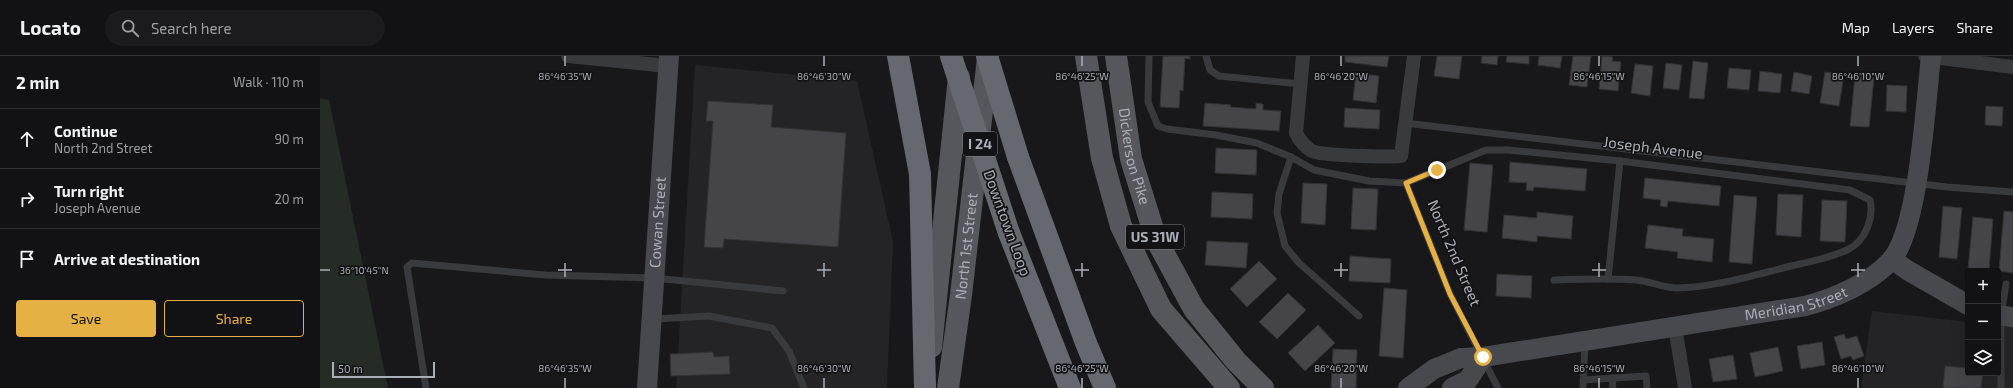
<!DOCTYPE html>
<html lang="en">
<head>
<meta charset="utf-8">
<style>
	body { margin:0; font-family:"Exo 2",sans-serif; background:#1b1b1d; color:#f1f3f6 }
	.controls { position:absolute; right:12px; bottom:12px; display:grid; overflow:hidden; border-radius:4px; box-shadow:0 4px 16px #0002 }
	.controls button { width:36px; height:36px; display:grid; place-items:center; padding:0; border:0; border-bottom:1px solid #313234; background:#121214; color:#f1f3f6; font:20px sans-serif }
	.scale { position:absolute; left:12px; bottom:10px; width:103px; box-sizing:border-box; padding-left:4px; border:2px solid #abafb8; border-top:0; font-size:11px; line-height:14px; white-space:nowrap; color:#abafb8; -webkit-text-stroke:3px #131315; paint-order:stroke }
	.stop { position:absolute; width:12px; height:12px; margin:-9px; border:3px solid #e5b144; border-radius:50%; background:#fff }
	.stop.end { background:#e5b144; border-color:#fff; box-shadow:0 1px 4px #0008 }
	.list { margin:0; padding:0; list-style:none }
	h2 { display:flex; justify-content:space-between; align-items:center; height:52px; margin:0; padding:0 16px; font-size:17px }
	h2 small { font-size:13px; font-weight:400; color:#9c9ea0 }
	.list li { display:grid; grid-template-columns:26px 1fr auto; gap:12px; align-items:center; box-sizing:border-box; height:60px; padding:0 16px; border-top:1px solid #313234 }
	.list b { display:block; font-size:15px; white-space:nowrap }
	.list p { margin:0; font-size:13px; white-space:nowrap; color:#9c9ea0 }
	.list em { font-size:13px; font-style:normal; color:#9c9ea0 }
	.actions { display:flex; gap:8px; padding:12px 16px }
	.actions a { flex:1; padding:9px 0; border:1px solid #e5b144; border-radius:4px; text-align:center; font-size:14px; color:#e5b144 }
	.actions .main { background:#e5b144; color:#111 }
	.icon { flex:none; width:22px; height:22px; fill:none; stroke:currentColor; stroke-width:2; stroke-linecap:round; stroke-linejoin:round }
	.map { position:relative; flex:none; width:1693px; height:332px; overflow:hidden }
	header { display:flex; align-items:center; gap:24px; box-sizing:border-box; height:56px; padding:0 20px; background:#121214; border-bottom:1px solid #313234 }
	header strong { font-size:19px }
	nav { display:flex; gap:22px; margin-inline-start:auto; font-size:14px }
	.search { width:280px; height:36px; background:#1b1b1d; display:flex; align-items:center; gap:10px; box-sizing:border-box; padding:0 14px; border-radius:22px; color:#9c9ea0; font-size:15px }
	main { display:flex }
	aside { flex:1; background:#121214 }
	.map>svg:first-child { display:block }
	.built { fill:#242426 }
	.green { fill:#242c25 }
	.building { fill:#454549; stroke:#323235 }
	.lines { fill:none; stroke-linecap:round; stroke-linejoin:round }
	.lane { stroke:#393a3e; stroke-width:7 }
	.street { stroke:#393a3e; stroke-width:14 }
	.secondary { stroke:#47494e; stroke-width:20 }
	.primary { stroke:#55575d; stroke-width:22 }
	.highway { stroke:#65686f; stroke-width:22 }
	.highway-bridge { stroke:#65686f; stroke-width:22 }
	.route { stroke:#e5b144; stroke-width:5 }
	.ticks { fill:none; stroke:#abafb8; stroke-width:1.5 }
	.labels { text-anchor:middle; stroke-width:3.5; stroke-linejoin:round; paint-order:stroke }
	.shield { fill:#131315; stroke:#7d8087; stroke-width:1 }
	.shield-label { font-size:14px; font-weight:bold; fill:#abafb8 }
	.street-label { font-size:15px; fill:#abafb8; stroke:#131315 }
	.ticks-label { font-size:10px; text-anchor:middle; fill:#abafb8; stroke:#131315; stroke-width:3.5; stroke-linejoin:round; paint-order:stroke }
</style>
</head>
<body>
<header>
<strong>Locato</strong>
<div class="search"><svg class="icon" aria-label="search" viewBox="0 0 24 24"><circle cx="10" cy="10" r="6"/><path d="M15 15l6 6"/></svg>Search here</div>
<nav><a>Map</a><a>Layers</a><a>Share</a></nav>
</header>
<main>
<aside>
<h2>2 min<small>Walk · 110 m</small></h2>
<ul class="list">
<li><svg class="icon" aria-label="ahead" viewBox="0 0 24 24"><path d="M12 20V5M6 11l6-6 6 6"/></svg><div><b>Continue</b><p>North 2nd Street</p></div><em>90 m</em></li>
<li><svg class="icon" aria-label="right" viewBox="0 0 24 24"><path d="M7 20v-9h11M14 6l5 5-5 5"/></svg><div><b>Turn right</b><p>Joseph Avenue</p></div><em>20 m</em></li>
<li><svg class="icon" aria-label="arrive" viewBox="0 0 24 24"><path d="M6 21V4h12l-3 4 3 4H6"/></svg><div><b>Arrive at destination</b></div></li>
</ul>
<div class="actions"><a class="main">Save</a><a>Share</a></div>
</aside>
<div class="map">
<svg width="1693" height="332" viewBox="0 0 1693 332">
	<rect width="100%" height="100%" fill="#18181a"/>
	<!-- built -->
	<g class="built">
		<polygon points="375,9 537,25 573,186 567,332 356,332"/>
		<polygon points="1552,255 1648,266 1648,317 1678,317 1678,269 1693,271 1693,332 1541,332"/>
	</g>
	<!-- green -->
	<polygon class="green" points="0,42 9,44 68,332 0,332"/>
	<!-- building -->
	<g class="building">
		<polygon points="843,0 870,0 870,3 865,2 863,35 860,34 859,52 840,51"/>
		<polygon points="1025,0 1069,0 1067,11 1025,6"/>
		<polygon points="1117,0 1142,0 1139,23 1114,20"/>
		<polygon points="1162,0 1178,0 1177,9 1161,7"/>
		<polygon points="1187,0 1209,0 1209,8 1186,6"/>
		<polygon points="1219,0 1242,0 1240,12 1218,9"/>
		<polygon points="1253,0 1271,0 1267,31 1249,29"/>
		<polygon points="1282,0 1293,1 1292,5 1301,6 1298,35 1279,33"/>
		<polygon points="1373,5 1388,7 1384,43 1369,42"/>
		<polygon points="1346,7 1362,9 1359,34 1343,32"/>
		<polygon points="1315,8 1333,10 1330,40 1311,37"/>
		<polygon points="1409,12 1431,14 1429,34 1407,32"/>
		<polygon points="1440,15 1462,18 1460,37 1438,35"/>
		<polygon points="1474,16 1492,20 1489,38 1471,35"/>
		<polygon points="1505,16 1524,19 1519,50 1500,47"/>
		<polygon points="1036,17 1059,20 1056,47 1033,44"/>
		<polygon points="1535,20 1554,22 1549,71 1530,70"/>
		<polygon points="1567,29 1587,30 1586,56 1566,55"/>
		<polygon points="388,45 453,49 451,71 526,77 518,191 404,183 403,192 384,191 393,65 386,65"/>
		<polygon points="885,47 911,49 910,51 936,53 936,47 943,48 943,54 961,55 959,75 883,70"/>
		<polygon points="1666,50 1683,51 1682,70 1665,69"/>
		<polygon points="1025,52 1060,54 1059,73 1024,71"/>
		<polygon points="896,92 937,94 936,119 895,117"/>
		<polygon points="1190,106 1267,113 1265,135 1214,131 1213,135 1206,134 1207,127 1189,126"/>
		<polygon points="1150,107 1173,109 1167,176 1144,174"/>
		<polygon points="1325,122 1401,130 1399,150 1348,145 1347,151 1340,150 1341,144 1323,142"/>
		<polygon points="983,127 1007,128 1005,169 981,167"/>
		<polygon points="1033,132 1058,133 1056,174 1031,173"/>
		<polygon points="892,136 933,138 932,163 891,161"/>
		<polygon points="1458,138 1483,139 1481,181 1456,179"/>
		<polygon points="1414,139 1437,141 1432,208 1409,206"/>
		<polygon points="1502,144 1527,145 1525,186 1500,185"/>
		<polygon points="1623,150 1642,152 1637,203 1619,201"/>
		<polygon points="1684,155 1693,156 1693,217 1679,215"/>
		<polygon points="1217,156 1253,160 1251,183 1217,180 1217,186 1182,182 1184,159 1217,162"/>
		<polygon points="1653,161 1673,163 1669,214 1648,213"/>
		<polygon points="1328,169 1363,173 1362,180 1394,183 1392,206 1357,202 1358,196 1325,192"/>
		<polygon points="887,185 928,187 926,212 885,209"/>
		<polygon points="1030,200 1071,203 1070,227 1029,225"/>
		<polygon points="939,205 957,223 927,251 910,233"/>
		<polygon points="1177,218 1212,220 1211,242 1176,240"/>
		<polygon points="1064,232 1087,234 1083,302 1059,300"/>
		<polygon points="968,237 986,254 957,283 939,266"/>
		<polygon points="998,269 1015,287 985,315 968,297"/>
		<polygon points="1524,278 1526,283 1537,280 1544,300 1533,304 1531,300 1521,303 1514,281"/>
		<polygon points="1502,286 1505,309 1481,313 1477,290"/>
		<polygon points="1458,291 1463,315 1435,321 1430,297"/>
		<polygon points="1013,293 1037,294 1036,332 1011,332"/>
		<polygon points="393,296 394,301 409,300 410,318 351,320 350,298"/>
		<polygon points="1413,299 1417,323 1393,326 1389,303"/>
		<polygon points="1625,310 1648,312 1648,317 1663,317 1661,332 1623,332"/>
	</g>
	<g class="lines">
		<!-- lane -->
		<g class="lane">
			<path d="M 829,0 L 828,46 L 838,70 L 847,73 L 896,79 L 937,87 L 971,101 L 994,114 L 1049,125 L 1086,127 L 1166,94 L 1188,94 L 1300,105 L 1530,134 L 1550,144 C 1554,161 1546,184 1529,193 C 1511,202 1489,206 1471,210 C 1434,219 1396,231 1357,232 C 1344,232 1330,225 1316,224 C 1288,222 1261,223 1234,224"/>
			<polyline points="886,0 890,14 899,20 980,28"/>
			<polyline points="1085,67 1627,131 1693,136"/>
			<polyline points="971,101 959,138 957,157 965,190 979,207 1039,260"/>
			<polyline points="1086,127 1130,238 1178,332"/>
			<polyline points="1288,223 1300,105"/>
			<polyline points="334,263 389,260 452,272 469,295 484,332"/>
			<polyline points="1292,322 1293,332"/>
			<polyline points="1263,324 1326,320 1327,332"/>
			<polyline points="106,332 87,211 92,207 225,219 334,222 463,235"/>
			<polyline points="1263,332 1265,286"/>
			<polyline points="1681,332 1681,260 1686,228"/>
		</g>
		<!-- street -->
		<g class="street">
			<polyline points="248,0 348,10"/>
			<path d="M 983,0 L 976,77 C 980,85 985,91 992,95 C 1002,100 1068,101 1081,100 L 1094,0"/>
			<polyline points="1605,0 1693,11"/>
			<polyline points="1355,271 1365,332"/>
		</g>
		<!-- secondary -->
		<g class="secondary">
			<polyline points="1572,203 1587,214 1648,249"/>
			<polyline points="1678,259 1693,261"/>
			<path id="s1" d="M 327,332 L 349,0"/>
			<path id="s2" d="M 1088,332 L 1114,313 L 1141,302 L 1163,301 L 1485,250 C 1513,243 1553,226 1572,203 C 1599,171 1606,44 1611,0"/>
			<polyline points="1132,332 1148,324 1163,301"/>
		</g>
		<!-- primary -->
		<g class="primary">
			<polyline points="766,0 782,102 801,170 841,253 909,332"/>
			<path id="s3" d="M 796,0 L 811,103 L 836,183 L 874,253 L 916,305 L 943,332"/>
			<polyline points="611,291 639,21"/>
			<path id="s4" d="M 628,332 L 641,239 L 668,2"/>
		</g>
		<!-- highway -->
		<g class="highway">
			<polyline points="578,0 600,118 605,332"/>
			<polyline points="698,101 766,287 785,332"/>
			<polyline points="689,177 750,332"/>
		</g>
		<!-- highway-bridge -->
		<g class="highway-bridge">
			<polyline points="631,0 689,177"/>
			<polyline points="667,0 698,101"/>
		</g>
	</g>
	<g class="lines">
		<!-- route -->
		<polyline class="route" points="1117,114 1086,127 1130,238 1163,301"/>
	</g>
	<!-- ticks -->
	<path class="ticks" d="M 245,0 L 245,10M 504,0 L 504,10M 762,0 L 762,10M 1021,0 L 1021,10M 1279,0 L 1279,10M 1538,0 L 1538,10M 245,207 L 245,221M 504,207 L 504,221M 762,207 L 762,221M 1021,207 L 1021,221M 1279,207 L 1279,221M 1538,207 L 1538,221M 0,214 L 10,214M 238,214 L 252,214M 497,214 L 511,214M 755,214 L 769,214M 1014,214 L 1028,214M 1272,214 L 1286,214M 1531,214 L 1545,214M 245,322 L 245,332M 504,322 L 504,332M 762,322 L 762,332M 1021,322 L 1021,332M 1279,322 L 1279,332M 1538,322 L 1538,332"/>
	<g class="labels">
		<!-- shield labels -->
		<g class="shield">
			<rect x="643" y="76" width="34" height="24" rx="3"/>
			<rect x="806" y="169" width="58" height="24" rx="3"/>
		</g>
		<g class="shield-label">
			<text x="660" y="93">I 24</text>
			<text x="835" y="186">US 31W</text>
		</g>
		<!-- street labels -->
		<g class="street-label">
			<text transform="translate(1333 92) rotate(7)" y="5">Joseph Avenue</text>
			<text dy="5" stroke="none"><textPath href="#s3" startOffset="102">Dickerson Pike</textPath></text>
			<text dy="5" stroke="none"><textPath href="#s1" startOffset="166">Cowan Street</textPath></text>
			<text transform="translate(687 167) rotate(70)" y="5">Downtown Loop</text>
			<text dy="5" stroke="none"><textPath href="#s4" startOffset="143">North 1st Street</textPath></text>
			<text transform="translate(1134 197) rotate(67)" y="5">North 2nd Street</text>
			<text dy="5" stroke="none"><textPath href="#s2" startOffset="401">Meridian Street</textPath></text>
		</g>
	</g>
	<g class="ticks-label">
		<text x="245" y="24">86°46'35"W</text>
		<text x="504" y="24">86°46'30"W</text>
		<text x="762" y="24">86°46'25"W</text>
		<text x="1021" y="24">86°46'20"W</text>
		<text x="1279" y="24">86°46'15"W</text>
		<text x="1538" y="24">86°46'10"W</text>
		<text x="44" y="218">36°10'45"N</text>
		<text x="245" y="316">86°46'35"W</text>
		<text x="504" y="316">86°46'30"W</text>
		<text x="762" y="316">86°46'25"W</text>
		<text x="1021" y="316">86°46'20"W</text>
		<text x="1279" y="316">86°46'15"W</text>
		<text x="1538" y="316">86°46'10"W</text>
	</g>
</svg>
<div class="controls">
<button>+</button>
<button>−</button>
<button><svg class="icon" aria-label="layers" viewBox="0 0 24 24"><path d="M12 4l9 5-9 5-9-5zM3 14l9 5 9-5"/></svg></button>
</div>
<div class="scale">50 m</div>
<div class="stop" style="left:1163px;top:301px"></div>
<div class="stop end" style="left:1117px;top:114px"></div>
</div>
</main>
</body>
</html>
